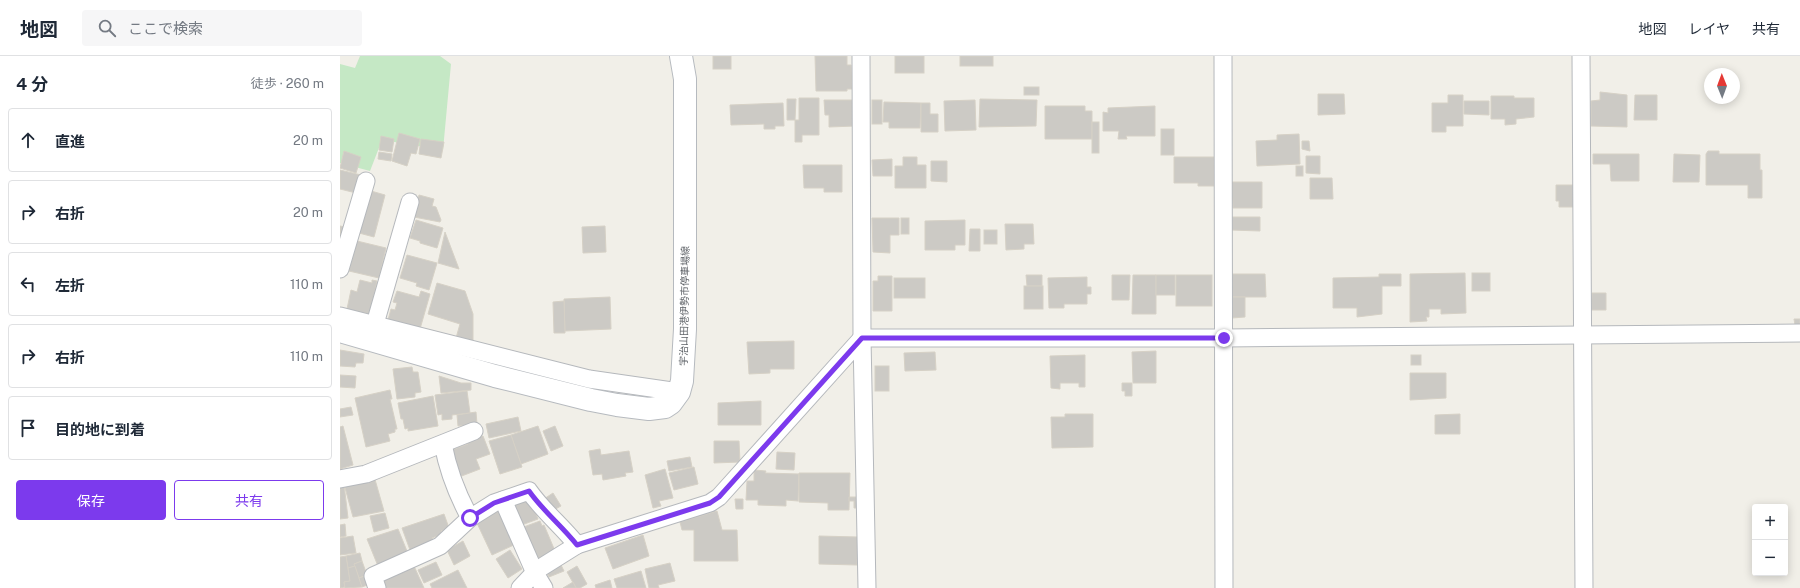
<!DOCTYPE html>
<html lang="ja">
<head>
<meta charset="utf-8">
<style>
	body { margin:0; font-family:"Public Sans","Noto Sans JP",sans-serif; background:#f6f6f7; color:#1f2937 }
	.controls { position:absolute; right:12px; bottom:12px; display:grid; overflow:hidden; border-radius:4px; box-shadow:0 2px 10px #0003 }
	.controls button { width:36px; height:36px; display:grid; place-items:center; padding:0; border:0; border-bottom:1px solid #e0e1e3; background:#fff; color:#1f2937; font:20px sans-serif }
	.compass { position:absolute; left:1364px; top:12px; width:36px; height:36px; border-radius:50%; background:#fff; box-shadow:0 2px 10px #0003; rotate:359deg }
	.stop { position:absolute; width:12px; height:12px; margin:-9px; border:3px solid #7c3aed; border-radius:50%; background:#fff }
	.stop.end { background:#7c3aed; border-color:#fff; box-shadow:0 1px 4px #0008 }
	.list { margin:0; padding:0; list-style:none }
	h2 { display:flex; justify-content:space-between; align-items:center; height:52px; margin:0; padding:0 16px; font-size:17px }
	h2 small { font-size:13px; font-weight:400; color:#747a83 }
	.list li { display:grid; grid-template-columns:26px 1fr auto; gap:12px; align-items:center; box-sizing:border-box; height:64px; margin:0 8px 8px; padding:0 8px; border:1px solid #e0e1e3; border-radius:4px }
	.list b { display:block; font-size:15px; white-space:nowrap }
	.list em { font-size:13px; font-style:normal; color:#747a83 }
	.actions { display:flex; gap:8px; padding:12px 16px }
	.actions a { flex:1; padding:9px 0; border:1px solid #7c3aed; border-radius:4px; text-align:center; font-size:14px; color:#7c3aed }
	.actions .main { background:#7c3aed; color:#fff }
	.icon { flex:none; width:22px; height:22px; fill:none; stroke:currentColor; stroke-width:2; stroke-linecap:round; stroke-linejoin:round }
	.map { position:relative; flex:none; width:1460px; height:532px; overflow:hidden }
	header { display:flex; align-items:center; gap:24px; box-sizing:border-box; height:56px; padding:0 20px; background:#fff; border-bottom:1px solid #e0e1e3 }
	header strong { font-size:19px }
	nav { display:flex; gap:22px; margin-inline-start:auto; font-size:14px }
	.search { width:280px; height:36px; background:#f6f6f7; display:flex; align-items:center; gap:10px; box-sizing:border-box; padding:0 14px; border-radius:4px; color:#747a83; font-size:15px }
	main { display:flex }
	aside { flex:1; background:#fff }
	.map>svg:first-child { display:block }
	.green { fill:#c5e8c5 }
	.building { fill:#cccac5; stroke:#d6d1c6 }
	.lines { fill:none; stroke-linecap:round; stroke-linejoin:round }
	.minor-casing { stroke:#b5b8bc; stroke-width:19 }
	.secondary-casing { stroke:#b6babf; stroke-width:24 }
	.minor { stroke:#fff; stroke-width:17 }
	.secondary { stroke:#fff; stroke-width:22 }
	.route { stroke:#7c3aed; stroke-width:5 }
	.labels { text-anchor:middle; stroke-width:3.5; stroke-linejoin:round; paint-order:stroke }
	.street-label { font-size:10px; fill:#5f6368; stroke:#fff }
</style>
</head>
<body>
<header>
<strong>地図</strong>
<div class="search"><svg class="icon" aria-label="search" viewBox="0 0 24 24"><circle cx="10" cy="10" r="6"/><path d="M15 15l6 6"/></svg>ここで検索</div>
<nav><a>地図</a><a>レイヤ</a><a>共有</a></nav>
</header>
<main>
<aside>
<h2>4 分<small>徒歩 · 260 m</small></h2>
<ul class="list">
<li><svg class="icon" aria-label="ahead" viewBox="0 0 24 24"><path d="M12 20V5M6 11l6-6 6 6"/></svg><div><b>直進</b></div><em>20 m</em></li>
<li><svg class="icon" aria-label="right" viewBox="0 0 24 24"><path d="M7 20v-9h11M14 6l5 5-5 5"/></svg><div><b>右折</b></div><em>20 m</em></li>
<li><svg class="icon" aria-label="left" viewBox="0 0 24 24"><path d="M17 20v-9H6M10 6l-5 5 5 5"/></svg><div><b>左折</b></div><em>110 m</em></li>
<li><svg class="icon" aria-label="right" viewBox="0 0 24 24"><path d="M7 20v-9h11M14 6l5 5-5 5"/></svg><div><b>右折</b></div><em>110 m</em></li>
<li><svg class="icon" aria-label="arrive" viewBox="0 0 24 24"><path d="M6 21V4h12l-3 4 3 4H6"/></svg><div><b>目的地に到着</b></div></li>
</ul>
<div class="actions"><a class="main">保存</a><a>共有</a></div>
</aside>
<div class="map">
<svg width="1460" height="532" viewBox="0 0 1460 532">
	<rect width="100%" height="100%" fill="#f1efe8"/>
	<!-- green -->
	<polygon class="green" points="20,0 100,0 111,8 103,94 42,84 30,115 0,107 0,8 15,12"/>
	<!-- building -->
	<g class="building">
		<rect x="373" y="0" width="18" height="13"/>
		<polygon points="475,0 507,0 507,9 511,9 512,33 507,33 507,35 476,35"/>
		<rect x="555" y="0" width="29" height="17"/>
		<rect x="620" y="0" width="33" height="10"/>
		<rect x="684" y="31" width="15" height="8"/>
		<polygon points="1260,36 1287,39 1287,71 1251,70 1251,45 1260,44"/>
		<polygon points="978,38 1004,38 1005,58 978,59"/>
		<polygon points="1108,39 1123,39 1123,70 1106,70 1106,76 1092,76 1092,47 1108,47"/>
		<polygon points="1295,39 1317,39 1317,64 1294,64"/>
		<polygon points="1151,40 1174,40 1174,42 1194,42 1194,61 1176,63 1176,68 1165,69 1165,63 1151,63"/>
		<polygon points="459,42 479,42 479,79 462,79 462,86 455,86 455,64 459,64"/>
		<polygon points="447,43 456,43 455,64 447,64"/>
		<polygon points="640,43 697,44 696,70 639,71"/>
		<polygon points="484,44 514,44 515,70 489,71 489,59 485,59"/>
		<rect x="532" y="44" width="10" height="24"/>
		<polygon points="635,44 636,74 605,75 604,45"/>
		<polygon points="1124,45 1149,45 1149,59 1124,58"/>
		<polygon points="544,46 581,47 580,72 549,72 549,66 543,66"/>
		<polygon points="443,47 444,70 435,70 435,73 424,73 424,68 391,69 390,49"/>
		<polygon points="581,47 590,47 590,58 598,58 598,76 581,76"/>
		<polygon points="705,50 745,50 745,55 752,55 752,83 705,83"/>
		<polygon points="815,50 815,80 786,80 787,83 778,83 779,75 763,75 763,56 768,57 768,52"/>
		<rect x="752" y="66" width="7" height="31"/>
		<rect x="821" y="73" width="13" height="26"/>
		<polygon points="59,77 80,83 76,98 71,97 67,110 52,105"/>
		<polygon points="959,78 960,108 917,110 916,85 937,84 937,79"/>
		<polygon points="41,80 54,83 52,96 39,94"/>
		<polygon points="81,83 104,86 101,102 79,98"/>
		<polygon points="962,85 969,85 970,95 962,93"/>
		<polygon points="4,95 21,101 16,117 0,112"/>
		<polygon points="1368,95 1379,95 1379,98 1420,98 1420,114 1422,114 1422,142 1408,142 1408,129 1366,129 1366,98"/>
		<polygon points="39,96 52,98 51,105 38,103"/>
		<polygon points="1253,98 1299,98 1299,125 1271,125 1270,108 1253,108"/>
		<polygon points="1334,98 1360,99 1359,126 1333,126"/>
		<polygon points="966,100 980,100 980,118 966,117"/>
		<polygon points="563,101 577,101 577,109 586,109 586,132 555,132 555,110 563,110"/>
		<polygon points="834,101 874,101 874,130 858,130 858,127 834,127"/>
		<polygon points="552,103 552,120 533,120 532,104"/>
		<polygon points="591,105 607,105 607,126 591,125"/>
		<polygon points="463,109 502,109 502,136 484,136 484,132 464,132"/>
		<rect x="956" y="110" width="7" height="10"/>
		<polygon points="0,114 21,119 16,137 0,133"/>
		<polygon points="970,122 992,122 993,143 970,143"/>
		<polygon points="892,126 922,126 922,152 893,152"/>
		<polygon points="1216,129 1234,129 1235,151 1219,151 1219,145 1216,145"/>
		<polygon points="31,135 45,139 34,181 19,177"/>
		<polygon points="79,139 94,143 92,150 96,151 101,164 100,166 74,161"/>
		<polygon points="891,161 920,161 920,175 891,174"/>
		<polygon points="532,162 559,162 559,179 550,179 550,197 533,196"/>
		<rect x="561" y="162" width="8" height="16"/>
		<polygon points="76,164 103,172 97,192 80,187 80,185 70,182"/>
		<polygon points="625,164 625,189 615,189 615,194 585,194 585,165"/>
		<polygon points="665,168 693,168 694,188 684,188 684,193 666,194"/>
		<polygon points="0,170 5,171 0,188"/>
		<polygon points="265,170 266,196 243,197 242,171"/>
		<polygon points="630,173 640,173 640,195 629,195"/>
		<rect x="644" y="174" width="13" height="14"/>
		<polygon points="105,176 119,213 98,207"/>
		<polygon points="17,185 46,192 39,222 9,215"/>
		<polygon points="67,199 97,207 89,234 76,230 77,227 60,222"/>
		<polygon points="1125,217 1126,257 1101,258 1101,253 1089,253 1089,261 1086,261 1087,265 1070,266 1070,218"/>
		<rect x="1132" y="217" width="18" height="18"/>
		<polygon points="892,218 925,218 926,241 892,241"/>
		<polygon points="1039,218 1061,218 1061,230 1042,230 1042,258 1017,261 1017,252 993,252 993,222 1039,221"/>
		<polygon points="686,219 702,219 702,230 687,230"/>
		<polygon points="772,219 790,219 789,244 772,244"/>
		<polygon points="793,219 816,219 816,258 792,258"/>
		<rect x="816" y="219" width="19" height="20"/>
		<rect x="836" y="219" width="36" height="31"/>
		<polygon points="538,220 552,220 552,255 533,255 533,225 538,225"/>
		<polygon points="747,221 747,231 751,231 751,238 747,238 747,248 724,248 724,252 709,252 708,222"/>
		<rect x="554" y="222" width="31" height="20"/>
		<polygon points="20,224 32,227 32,224 37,225 30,258 7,253 11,234 17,236"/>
		<polygon points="97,227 125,235 133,258 133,287 116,282 120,268 88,258"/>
		<rect x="684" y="230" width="19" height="23"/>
		<polygon points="57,235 79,241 81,235 90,238 80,273 48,264 51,253 55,254 57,247 53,246"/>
		<polygon points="1252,237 1266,237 1266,254 1251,254"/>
		<polygon points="270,241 271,273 225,275 224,243"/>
		<polygon points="891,241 905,241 905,261 892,262"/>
		<polygon points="224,245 225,277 214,277 213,246"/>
		<polygon points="1454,263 1460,263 1460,269 1455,269"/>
		<polygon points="454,285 454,313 430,313 430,317 409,318 407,286"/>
		<polygon points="0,294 24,298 23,307 16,307 15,311 0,310"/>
		<polygon points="816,295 816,327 793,327 792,296"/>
		<polygon points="595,296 596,314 565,315 564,297"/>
		<polygon points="745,299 745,331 739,331 739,327 720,327 720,333 711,332 710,300"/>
		<rect x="1071" y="299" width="10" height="10"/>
		<rect x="535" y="310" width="14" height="25"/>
		<polygon points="72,311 73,316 78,316 81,336 75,337 75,341 57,343 53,313"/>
		<polygon points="1070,317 1106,317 1106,342 1070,344"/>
		<polygon points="0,319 16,320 15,332 0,331"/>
		<polygon points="99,320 121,327 131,327 131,334 101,337"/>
		<polygon points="782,327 792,327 792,340 785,340 785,335 782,335"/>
		<polygon points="50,334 52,343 50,343 57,373 55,373 55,376 48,378 50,385 26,391 15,342"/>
		<polygon points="127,335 130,357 112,359 112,363 102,364 102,358 98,359 95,339"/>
		<polygon points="93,340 98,370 68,375 68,372 65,373 63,363 61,363 58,347"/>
		<polygon points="421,345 421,369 378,369 378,347"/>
		<polygon points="11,351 13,359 0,361 0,353"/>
		<polygon points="136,356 137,368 118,370 117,359"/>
		<polygon points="725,358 753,358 753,391 712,392 711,361 725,361"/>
		<polygon points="1120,358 1120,378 1095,378 1095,359"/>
		<polygon points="178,361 181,375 149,382 146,368"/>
		<polygon points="3,370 13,409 0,413 0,371"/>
		<polygon points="198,370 208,398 181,408 171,379"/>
		<polygon points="215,370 223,390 211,395 203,375"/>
		<polygon points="171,379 182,411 160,418 149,385"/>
		<polygon points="143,380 150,398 136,403 140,413 119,421 109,395 128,388 127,385"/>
		<polygon points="374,385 399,385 400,406 374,407"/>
		<polygon points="260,393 261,399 289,395 293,416 285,417 286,420 263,424 262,418 253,419 249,395"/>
		<polygon points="437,396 455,397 454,414 436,413"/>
		<polygon points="350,401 352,411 329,415 327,405"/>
		<polygon points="354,411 358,428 334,434 329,417"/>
		<polygon points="325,413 333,442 319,445 321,450 313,452 305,419"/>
		<polygon points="414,414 426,415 425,417 459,418 458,445 446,444 446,450 418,449 418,444 406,444 407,425 414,425"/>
		<polygon points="459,417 510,417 509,454 488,454 488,447 459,446"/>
		<polygon points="34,420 44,455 13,461 4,428"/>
		<polygon points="4,428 8,462 0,463 0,429"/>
		<polygon points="213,437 221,450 212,455 204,443"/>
		<polygon points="509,441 518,441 518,452 514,452 514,445 509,445"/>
		<polygon points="190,442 198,463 179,470 172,448"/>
		<polygon points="395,443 403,443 403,453 396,453"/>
		<polygon points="162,453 176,488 152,499 136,465"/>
		<polygon points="377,455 382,474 397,474 398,505 354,505 354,474 342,474 340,466"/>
		<polygon points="45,457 49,472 34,476 30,460"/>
		<polygon points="104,458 109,472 101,475 102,478 92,482 94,486 70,494 62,472"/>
		<polygon points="200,465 202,470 204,469 215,495 194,504 181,472"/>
		<polygon points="5,468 6,480 0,481 0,469"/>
		<polygon points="58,473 69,500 38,510 27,483"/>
		<polygon points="303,479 309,500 273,513 265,492"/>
		<polygon points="13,480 16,497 0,499 0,482"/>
		<polygon points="479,480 518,481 517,509 479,508"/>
		<polygon points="123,485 130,500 114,509 107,494"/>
		<polygon points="170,494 182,513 168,522 156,503"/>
		<polygon points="20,497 22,505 14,508 15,510 8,512 6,500"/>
		<polygon points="6,500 10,525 4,526 5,531 0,532 0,501"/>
		<polygon points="22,505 27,519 19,522 14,508"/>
		<polygon points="96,506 102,519 84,527 78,514"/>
		<polygon points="220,507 224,515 209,521 206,514"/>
		<polygon points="330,507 335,525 318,529 319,532 309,532 305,513"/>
		<polygon points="15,510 22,531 5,532 4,526 10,525 8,512"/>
		<polygon points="74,510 84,532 46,532 42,524"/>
		<polygon points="237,510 247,528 240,532 236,532 227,516"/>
		<polygon points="118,514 127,532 92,532 90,528"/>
		<polygon points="301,515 306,532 277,532 274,523"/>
		<polygon points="27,519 30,528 22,531 19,522"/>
		<polygon points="270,524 272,532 256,532 255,529"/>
		<polygon points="233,526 236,532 223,532"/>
	</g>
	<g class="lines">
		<!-- minor casing -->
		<g class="minor-casing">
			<g id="minor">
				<polyline points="521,0 522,282 527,532"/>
				<polyline points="883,0 884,532"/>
				<polyline points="1241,0 1244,532"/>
				<polyline points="0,213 26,125"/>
				<polyline points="0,260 249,323 339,336"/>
				<polyline points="35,268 70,146"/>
				<polyline points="0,423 26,418 134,375"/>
				<polyline points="163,444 195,517 204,532"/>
				<path d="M 130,462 L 154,447 L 189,435 C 203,455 222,470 237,489"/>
				<path d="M 37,532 L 33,520 L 100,490 L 130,462 C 117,438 108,415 103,388"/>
				<polyline points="180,532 197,514 237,489 370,447 379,441 522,282 884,282 1460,277"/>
			</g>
		</g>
		<!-- secondary casing -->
		<g class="secondary-casing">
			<polyline id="secondary" points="0,275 155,320 251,344 277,349 309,353 325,351 331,347 339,336 342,325 345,273 345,23 341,0"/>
		</g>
		<!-- minor -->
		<use href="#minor" class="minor"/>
		<!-- secondary -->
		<use href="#secondary" class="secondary"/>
	</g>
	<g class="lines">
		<!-- route -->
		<path class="route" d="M 130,462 L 154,447 L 189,435 C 203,455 222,470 237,489 L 370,447 L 379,441 L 522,282 L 884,282"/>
	</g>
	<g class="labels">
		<!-- street labels -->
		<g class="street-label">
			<text transform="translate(344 250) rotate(-89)" y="4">宇治山田港伊勢市停車場線</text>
		</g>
	</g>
</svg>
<div class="controls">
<button>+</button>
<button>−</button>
</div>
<svg class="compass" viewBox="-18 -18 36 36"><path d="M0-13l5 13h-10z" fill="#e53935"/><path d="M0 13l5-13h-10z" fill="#747a83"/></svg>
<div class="stop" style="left:130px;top:462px"></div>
<div class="stop end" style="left:884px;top:282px"></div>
</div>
</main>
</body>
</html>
